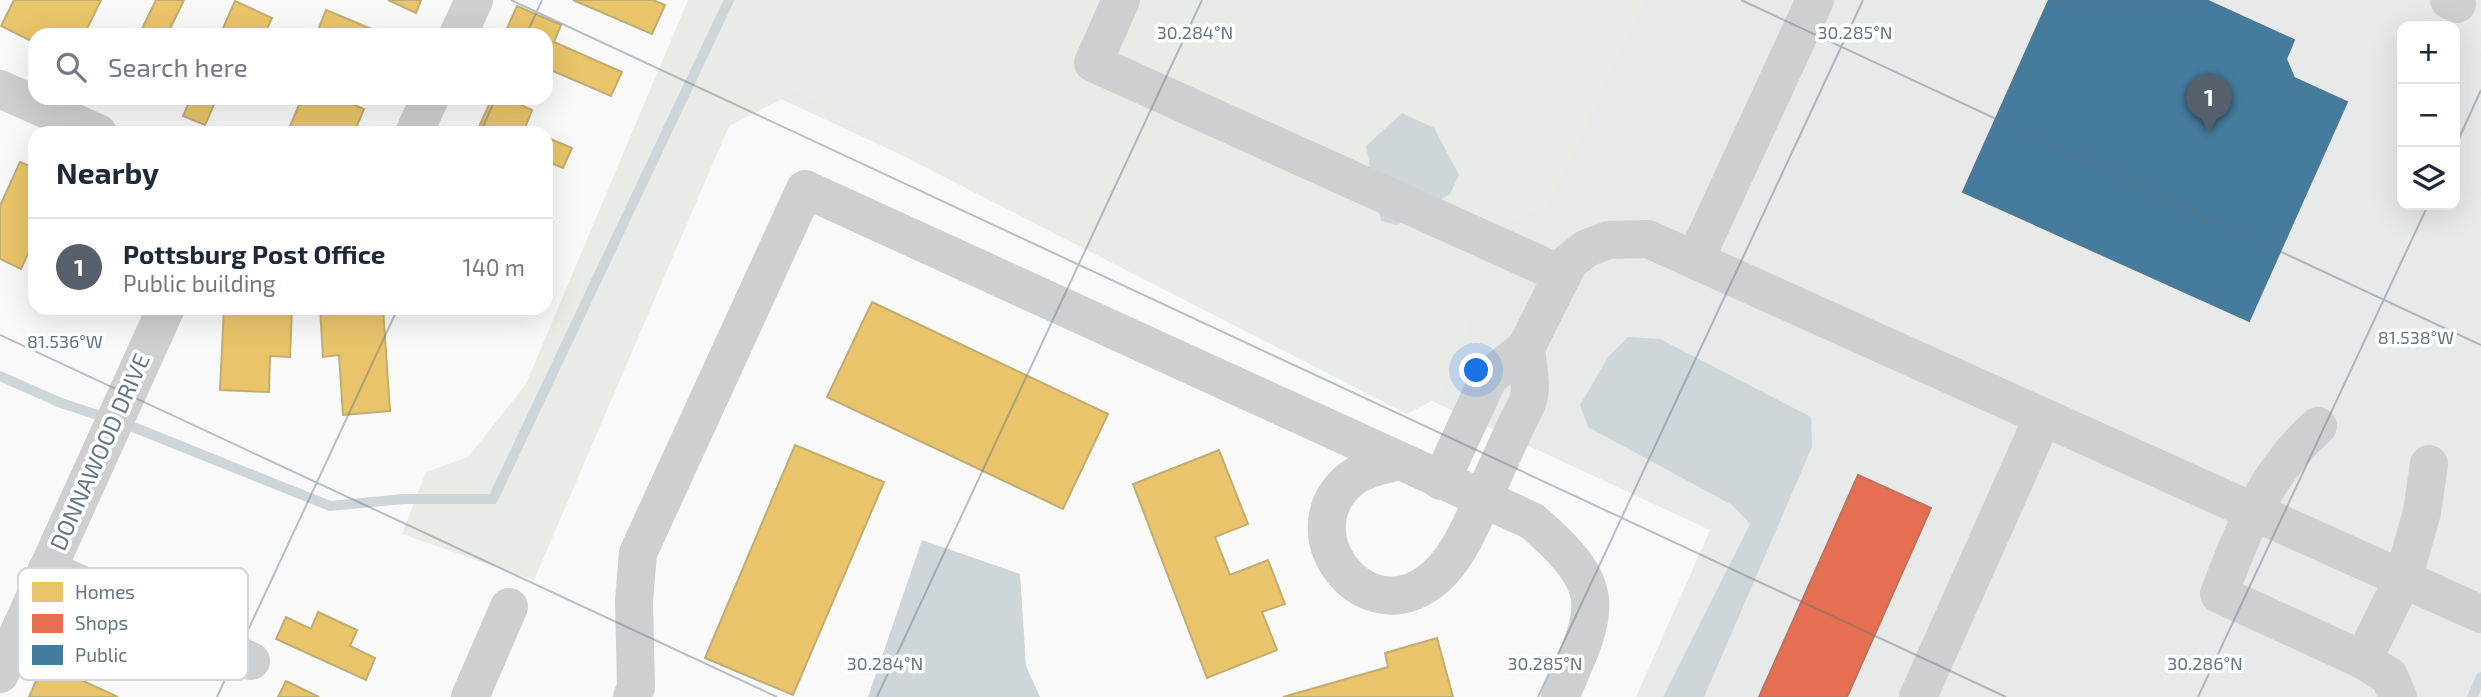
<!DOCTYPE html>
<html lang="en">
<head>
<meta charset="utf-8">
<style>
	body { margin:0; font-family:"Exo 2",sans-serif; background:#f2f2f3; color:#1f2937 }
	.controls { position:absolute; right:21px; top:21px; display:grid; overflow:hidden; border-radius:14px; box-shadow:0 7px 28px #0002 }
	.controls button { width:63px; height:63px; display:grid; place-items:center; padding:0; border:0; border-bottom:2px solid #e0e1e3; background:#fff; color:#1f2937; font:35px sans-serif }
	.you { position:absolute; left:1477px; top:371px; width:24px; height:24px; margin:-18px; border:5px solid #fff; border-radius:50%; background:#1a73e8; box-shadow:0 0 0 10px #1a73e833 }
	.badge { display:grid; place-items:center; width:46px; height:46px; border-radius:50%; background:#56606c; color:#fff; font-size:23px; font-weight:700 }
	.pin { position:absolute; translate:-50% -58px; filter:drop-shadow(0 2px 4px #0008) }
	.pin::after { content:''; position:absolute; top:37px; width:24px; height:21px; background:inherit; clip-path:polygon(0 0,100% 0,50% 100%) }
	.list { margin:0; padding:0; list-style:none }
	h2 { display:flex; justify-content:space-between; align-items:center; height:91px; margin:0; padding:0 28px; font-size:30px }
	h2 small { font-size:23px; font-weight:400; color:#747a83 }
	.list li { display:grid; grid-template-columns:46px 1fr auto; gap:21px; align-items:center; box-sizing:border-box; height:98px; padding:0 28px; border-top:2px solid #e0e1e3 }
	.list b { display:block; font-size:26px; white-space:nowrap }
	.list p { margin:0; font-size:23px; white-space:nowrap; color:#747a83 }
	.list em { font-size:23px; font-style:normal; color:#747a83 }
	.icon { flex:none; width:38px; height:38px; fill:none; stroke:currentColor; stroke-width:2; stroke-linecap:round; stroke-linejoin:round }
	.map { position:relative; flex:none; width:2481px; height:697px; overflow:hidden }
	.search { position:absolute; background:#fff; box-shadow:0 7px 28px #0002; left:28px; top:28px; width:525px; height:77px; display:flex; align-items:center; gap:18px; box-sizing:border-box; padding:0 24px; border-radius:21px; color:#747a83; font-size:26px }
	.panel { position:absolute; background:#fff; box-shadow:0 7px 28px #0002; left:28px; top:126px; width:525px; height:189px; border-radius:21px }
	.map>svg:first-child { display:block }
	.built { fill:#e8e9e9; fill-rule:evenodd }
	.green { fill:#e8ebe6 }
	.water { fill:#ced6d9 }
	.homes { fill:#e9c46a; stroke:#c1ad72; stroke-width:2 }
	.shops { fill:#e76f51; stroke:#c07160; stroke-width:2 }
	.public { fill:#457b9d; stroke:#4f7a95; stroke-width:2 }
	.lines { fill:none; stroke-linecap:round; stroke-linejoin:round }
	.stream { stroke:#ced6d9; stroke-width:10 }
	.minor { stroke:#cecfd0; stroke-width:38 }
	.ticks { fill:none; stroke:#657683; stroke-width:2; stroke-opacity:0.45 }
	.labels { text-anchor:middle; stroke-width:7; stroke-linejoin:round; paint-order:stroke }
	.street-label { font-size:23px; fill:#657683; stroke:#fff }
	.key { fill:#fff; stroke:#d1d6da; stroke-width:2 }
	.key-label { font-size:19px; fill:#657683 }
	.ticks-label { font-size:18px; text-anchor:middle; fill:#657683; stroke:#fff; stroke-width:7; stroke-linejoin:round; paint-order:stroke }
</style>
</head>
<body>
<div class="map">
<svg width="2481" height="697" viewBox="0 0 2481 697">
	<rect width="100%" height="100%" fill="#f9f9f9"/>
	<!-- built -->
	<path class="built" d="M 712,0 L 2481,0 L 2481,697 L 1636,697 L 1710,530 L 686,55 ZM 2402,26 L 2455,26 L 2455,205 L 2402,205 Z"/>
	<!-- green -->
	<polygon class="green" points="688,0 1646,0 1546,210 1522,217 1472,250 1472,319 1441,396 1407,414 913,161 795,92 729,126 534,580 402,534 426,472 468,457 526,384"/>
	<!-- water -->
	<g class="water">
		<polygon points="1402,113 1434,128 1459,175 1450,194 1397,225 1381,221 1366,146"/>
		<polygon points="1628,337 1660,339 1811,417 1812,447 1704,697 1663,697 1750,524 1732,505 1588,427 1580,405 1608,357"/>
		<polygon points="922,540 1020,574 1026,666 1040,697 868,697"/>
	</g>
	<!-- homes -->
	<g class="homes">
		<polygon points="14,0 101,0 84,35 35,35 35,43 1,26"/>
		<polygon points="156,0 184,0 167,35 139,35"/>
		<polygon points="388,0 421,0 416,13"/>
		<polygon points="573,0 653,0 665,5 652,34"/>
		<polygon points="235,1 272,18 264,35 220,35"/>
		<polygon points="517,6 561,25 554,42 622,72 611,96 546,68 546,35 504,35"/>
		<polygon points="326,10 379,32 378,35 316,35"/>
		<polygon points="191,98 217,98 205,125 183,116"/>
		<polygon points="302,98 339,98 364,109 354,133 287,133"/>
		<polygon points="492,98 506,98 532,110 525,128 537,133 477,131"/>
		<polygon points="546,137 572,148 563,168 546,161"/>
		<polygon points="20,162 35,168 35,238 21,269 0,259 0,206"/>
		<polygon points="872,302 1108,414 1063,509 827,397"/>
		<polygon points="224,308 292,308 290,357 270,356 269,392 220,390"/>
		<polygon points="320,308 383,308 390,411 343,415 339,355 323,357"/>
		<polygon points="795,445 884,482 793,695 705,658"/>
		<polygon points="1219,450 1248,524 1215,537 1230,575 1268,560 1285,604 1262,612 1277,650 1207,678 1133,484"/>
		<polygon points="318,612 357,630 350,646 375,658 366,680 276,639 286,617 311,629"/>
		<polygon points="1437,638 1453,697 1283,697 1388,667 1385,653"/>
		<polygon points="44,663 118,697 29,697"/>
		<polygon points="286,681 319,697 278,697"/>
	</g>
	<!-- shops -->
	<polygon class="shops" points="1858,475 1931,508 1847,697 1759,697"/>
	<!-- public -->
	<polygon class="public" points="2049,0 2206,0 2294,40 2286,59 2294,78 2347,102 2249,321 1963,192"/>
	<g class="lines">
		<!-- stream -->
		<g class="stream">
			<polyline points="0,376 61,403 107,418"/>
			<polyline points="123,423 330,506 404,499 493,499 729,0"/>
			<polyline points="2472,697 2481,677"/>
		</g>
		<!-- minor -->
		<g class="minor">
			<polyline points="1121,0 1093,63 1563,275"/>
			<polyline points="2449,0 2457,4"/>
			<polyline points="458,35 474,0"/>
			<polyline points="0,89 98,133"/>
			<polyline points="414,133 430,98"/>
			<polyline points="1695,260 1815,0"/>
			<path d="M 2318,426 C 2265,473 2244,529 2219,594 L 2363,660 L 2403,579 L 2422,512 L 2429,464"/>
			<path d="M 1400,461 C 1385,465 1368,467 1355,476 C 1285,525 1359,632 1428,583 C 1456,564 1472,523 1485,494 C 1496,469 1507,445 1518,421 C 1522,413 1528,404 1529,396 C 1532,382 1527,363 1526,348"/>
			<polyline points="1441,481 1489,377 1526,348 1569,262 1587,248 1609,240 1648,239 2481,614"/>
			<polyline points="47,569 251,661"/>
			<polyline points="2363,660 2389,676 2398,697"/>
			<polyline points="0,674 166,308"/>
			<polyline points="470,697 509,607"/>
			<path d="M 632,697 L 636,687 L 634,601 L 638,553 L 805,189 L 1532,521 C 1612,590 1598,609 1560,697"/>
			<polyline points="1918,697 2043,417"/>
		</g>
	</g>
	<!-- ticks -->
	<path class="ticks" d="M 511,0 L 2006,697M 1741,0 L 2481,345M 526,35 L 542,0M 480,133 L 496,98M 2455,147 L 2481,90M 0,335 L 777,697M 217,697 L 398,308M 877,697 L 1202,0M 1538,697 L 1863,0M 2198,697 L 2428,205"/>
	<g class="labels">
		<!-- street labels -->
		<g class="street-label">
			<text transform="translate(100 452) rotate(-66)" y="8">DONNAWOOD DRIVE</text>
		</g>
	</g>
	<!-- legend -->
	<rect x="18" y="568" width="230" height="112" rx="10" class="key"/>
	<rect x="32" y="582" width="31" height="20" fill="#e9c46a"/>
	<rect x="32" y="614" width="31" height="19" fill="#e76f51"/>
	<rect x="32" y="645" width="31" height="20" fill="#457b9d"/>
	<g class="key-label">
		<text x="75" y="599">Homes</text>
		<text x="75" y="630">Shops</text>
		<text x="75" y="662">Public</text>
	</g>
	<g class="ticks-label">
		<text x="1195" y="39">30.284°N</text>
		<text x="1855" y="39">30.285°N</text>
		<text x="2416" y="344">81.538°W</text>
		<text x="65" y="348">81.536°W</text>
		<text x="885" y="670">30.284°N</text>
		<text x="1545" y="670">30.285°N</text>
		<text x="2205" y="670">30.286°N</text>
	</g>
</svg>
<div class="controls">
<button>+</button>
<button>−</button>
<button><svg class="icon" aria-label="layers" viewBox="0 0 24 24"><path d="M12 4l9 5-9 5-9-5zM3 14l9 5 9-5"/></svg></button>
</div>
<div class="you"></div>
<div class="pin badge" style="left:2209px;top:132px">1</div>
<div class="search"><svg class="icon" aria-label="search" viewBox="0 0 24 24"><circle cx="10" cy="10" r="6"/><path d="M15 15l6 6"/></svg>Search here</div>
<section class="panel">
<h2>Nearby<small></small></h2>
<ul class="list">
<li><span class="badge">1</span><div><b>Pottsburg Post Office</b><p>Public building</p></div><em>140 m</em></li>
</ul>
</section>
</div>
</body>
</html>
